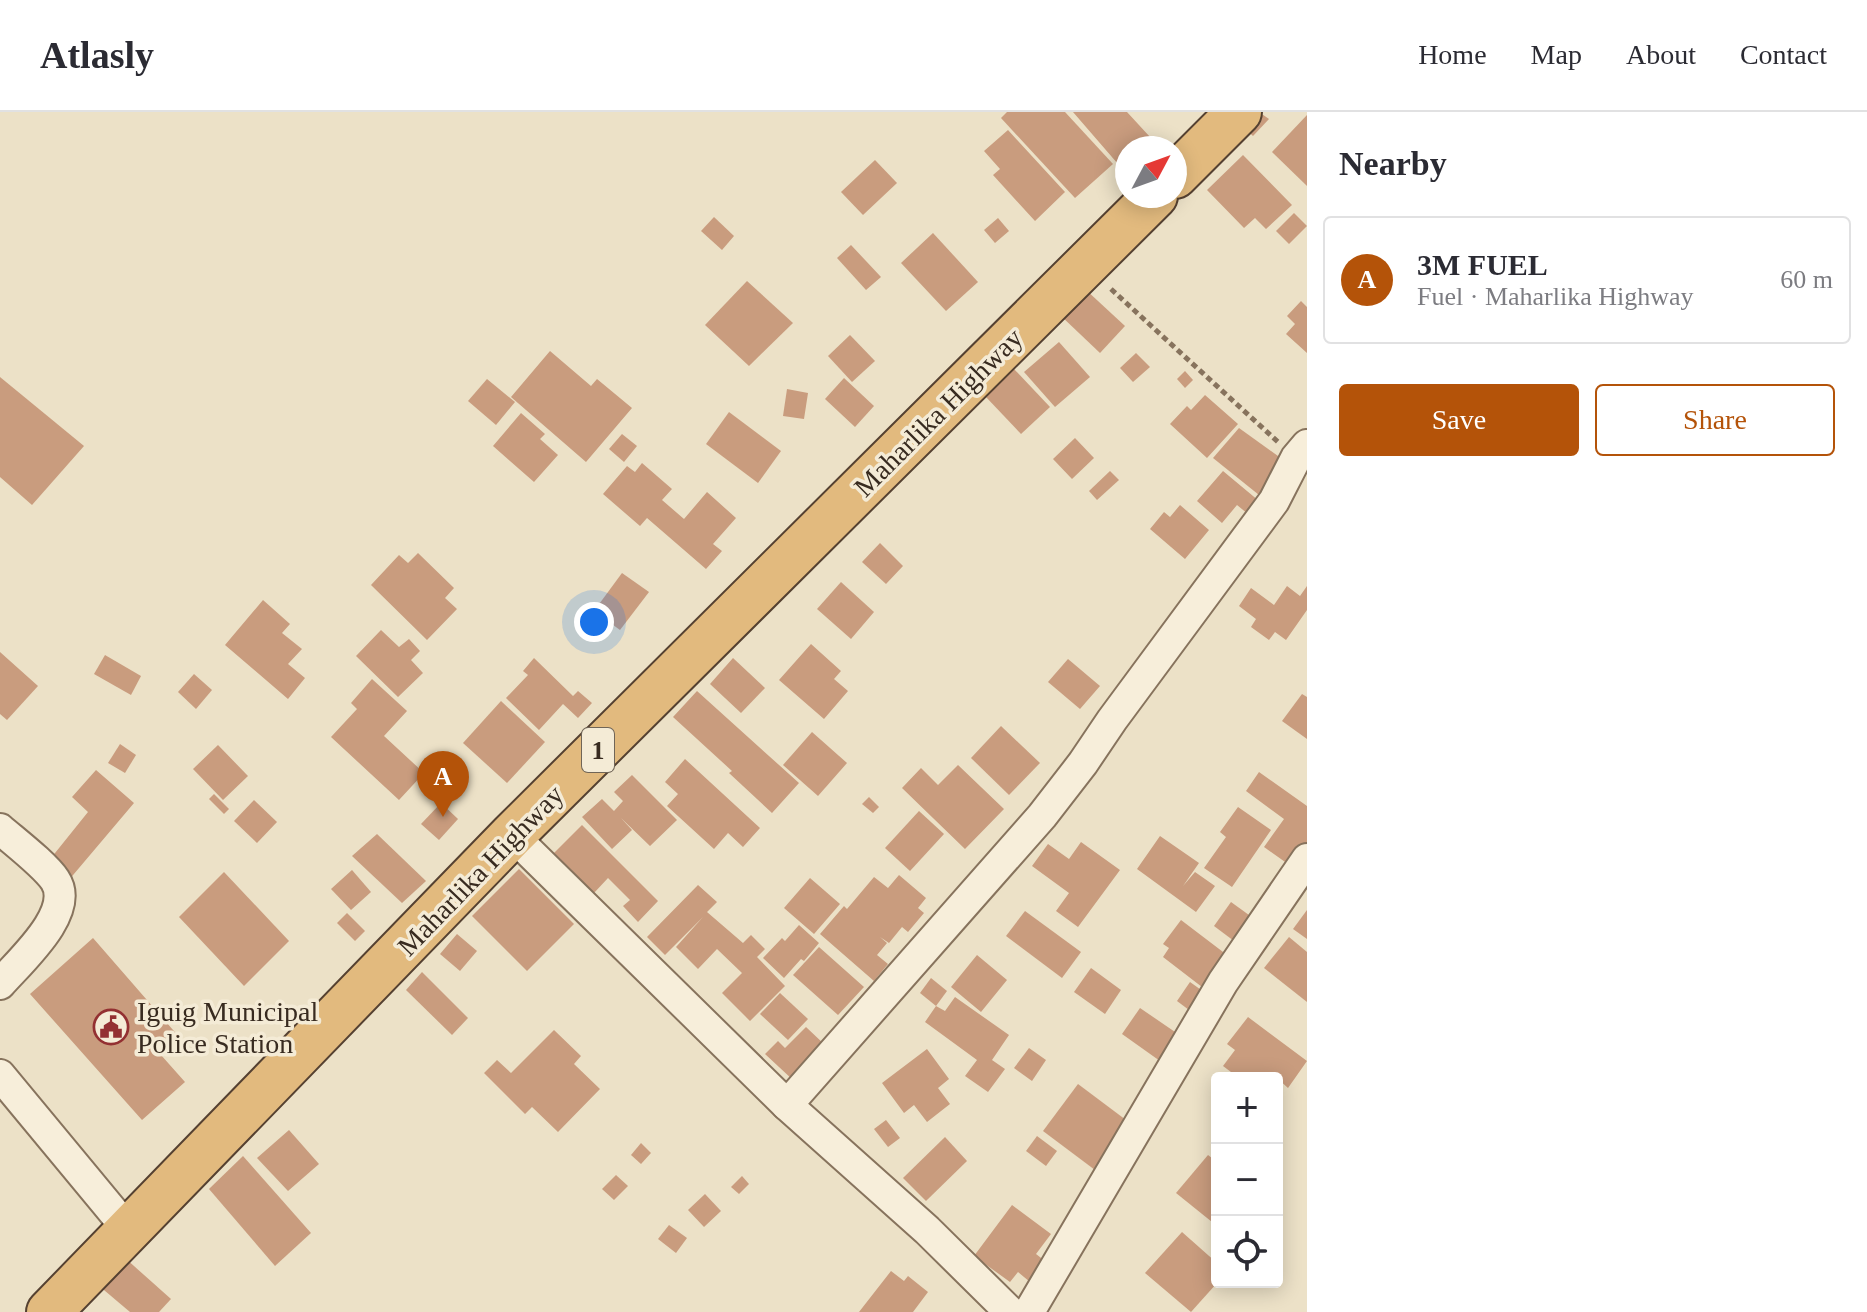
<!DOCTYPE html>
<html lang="en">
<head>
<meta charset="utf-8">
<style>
	body { margin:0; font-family:Georgia,serif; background:#f2f2f3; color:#2b2b33 }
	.controls { position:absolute; right:24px; bottom:24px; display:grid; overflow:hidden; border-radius:8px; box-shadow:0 4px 20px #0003 }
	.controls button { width:72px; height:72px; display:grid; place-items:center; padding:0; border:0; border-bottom:2px solid #e1e1e2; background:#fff; color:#2b2b33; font:40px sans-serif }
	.compass { position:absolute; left:1115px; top:24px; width:72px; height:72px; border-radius:50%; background:#fff; box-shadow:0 4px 20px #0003; rotate:49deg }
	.you { position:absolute; left:594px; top:510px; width:28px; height:28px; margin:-20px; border:6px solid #fff; border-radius:50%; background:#1a73e8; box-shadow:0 0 0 12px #1a73e833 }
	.badge { display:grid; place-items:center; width:52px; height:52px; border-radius:50%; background:#b45309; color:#fff; font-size:26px; font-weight:700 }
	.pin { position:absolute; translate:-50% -66px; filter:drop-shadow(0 2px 4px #0008) }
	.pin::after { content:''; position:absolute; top:42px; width:28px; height:24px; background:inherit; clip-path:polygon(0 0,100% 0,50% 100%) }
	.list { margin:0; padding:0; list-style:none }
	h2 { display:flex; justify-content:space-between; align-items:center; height:104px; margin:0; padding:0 32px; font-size:34px }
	h2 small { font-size:26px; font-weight:400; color:#7c7c81 }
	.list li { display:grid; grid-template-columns:52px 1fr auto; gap:24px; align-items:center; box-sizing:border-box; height:128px; margin:0 16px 16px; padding:0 16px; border:2px solid #e1e1e2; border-radius:8px }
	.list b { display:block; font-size:30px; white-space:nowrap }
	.list p { margin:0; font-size:26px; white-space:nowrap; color:#7c7c81 }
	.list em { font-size:26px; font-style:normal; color:#7c7c81 }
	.actions { display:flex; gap:16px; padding:24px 32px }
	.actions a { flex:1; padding:18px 0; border:2px solid #b45309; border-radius:8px; text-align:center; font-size:28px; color:#b45309 }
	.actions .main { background:#b45309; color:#fff }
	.icon { flex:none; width:44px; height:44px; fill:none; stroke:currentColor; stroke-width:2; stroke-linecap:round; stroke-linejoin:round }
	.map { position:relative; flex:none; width:1307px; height:1200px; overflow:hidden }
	header { display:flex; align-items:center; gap:48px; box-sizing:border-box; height:112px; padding:0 40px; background:#fff; border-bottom:2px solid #e1e1e2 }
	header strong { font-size:38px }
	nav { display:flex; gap:44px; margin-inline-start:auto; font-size:28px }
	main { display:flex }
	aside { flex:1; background:#fff }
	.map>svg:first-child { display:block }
	.building { fill:#c99c7e }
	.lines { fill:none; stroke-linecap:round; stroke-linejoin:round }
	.minor-casing { stroke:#87735d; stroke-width:34 }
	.trunk-casing { stroke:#554131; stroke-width:48 }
	.path { stroke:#87735d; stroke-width:5; stroke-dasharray:6 4; stroke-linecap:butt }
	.minor { stroke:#f7eeda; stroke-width:30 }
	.trunk { stroke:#e2ba7e; stroke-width:44 }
	.labels { text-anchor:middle; stroke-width:7; stroke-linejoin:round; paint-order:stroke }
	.shield { fill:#f4ebd6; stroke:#706557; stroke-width:2 }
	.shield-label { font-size:26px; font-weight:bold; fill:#382b20 }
	.street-label { font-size:28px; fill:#382b20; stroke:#f4ebd6 }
	.poi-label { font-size:28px; fill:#382b20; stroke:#f4ebd6; text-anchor:start }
</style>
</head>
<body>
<header>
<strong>Atlasly</strong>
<nav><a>Home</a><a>Map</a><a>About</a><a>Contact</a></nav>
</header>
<main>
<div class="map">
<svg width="1307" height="1200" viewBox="0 0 1307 1200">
	<rect width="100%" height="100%" fill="#ece1c7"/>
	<!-- building -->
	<g class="building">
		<polygon points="1007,0 1065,0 1113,52 1075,86 1001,6"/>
		<polygon points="1073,0 1127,0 1150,25 1137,36 1127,36 1127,45 1118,52"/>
		<polygon points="1259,0 1269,7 1253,24 1244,16"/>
		<polygon points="1307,3 1307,74 1272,40"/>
		<polygon points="1008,18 1065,80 1035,109 993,63 1000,57 984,39"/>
		<polygon points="1243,43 1292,93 1266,117 1255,106 1244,116 1207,78"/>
		<polygon points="875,48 897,71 863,103 841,80"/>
		<polygon points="1294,101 1307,114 1289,132 1276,119"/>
		<polygon points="714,105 734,124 722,138 701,119"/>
		<polygon points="998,106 1009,119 995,131 984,118"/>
		<polygon points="933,121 978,170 946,199 901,151"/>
		<polygon points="851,133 881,165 866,178 837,146"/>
		<polygon points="747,169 793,211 749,254 705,213"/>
		<polygon points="1085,177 1125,214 1100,241 1060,203"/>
		<polygon points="1301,189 1307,195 1307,241 1286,222 1295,212 1287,204"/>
		<polygon points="850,223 875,249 852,270 828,244"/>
		<polygon points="1059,230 1090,265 1055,295 1024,260"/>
		<polygon points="550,239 591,274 597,267 632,296 586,350 511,285"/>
		<polygon points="1136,241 1150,255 1133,270 1120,256"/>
		<polygon points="1014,257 1050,295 1021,322 985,284"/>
		<polygon points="1185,259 1193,268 1185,276 1177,267"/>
		<polygon points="0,265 84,334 32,393 0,365"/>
		<polygon points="844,266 874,294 855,315 825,287"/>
		<polygon points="487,267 515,290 496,313 468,289"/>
		<polygon points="787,277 808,281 804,307 783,304"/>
		<polygon points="1205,283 1238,312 1207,346 1170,312 1187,294 1191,298"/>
		<polygon points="729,300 781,339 758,371 706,332"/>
		<polygon points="521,301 545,322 540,327 558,343 534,370 493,334"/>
		<polygon points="1239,316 1292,354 1264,387 1213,346"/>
		<polygon points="622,322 637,334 624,350 609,337"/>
		<polygon points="1075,326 1094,346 1072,367 1053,347"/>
		<polygon points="642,351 672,377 662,388 684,407 707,380 736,406 713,432 722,439 706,457 647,406 640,414 603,382 627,354 635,360"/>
		<polygon points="1110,359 1119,368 1097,388 1089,379"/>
		<polygon points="1223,359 1259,389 1248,402 1237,393 1222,411 1197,389"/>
		<polygon points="1180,393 1209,418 1185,447 1150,417 1164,400 1170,405"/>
		<polygon points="880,431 903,454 886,472 862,450"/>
		<polygon points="418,441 454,476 445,486 457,497 427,528 371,473 399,443 408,451"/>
		<polygon points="622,461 649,480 620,518 594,499"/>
		<polygon points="841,470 874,500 851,527 817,497"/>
		<polygon points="1287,474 1300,484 1307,474 1307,498 1286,528 1275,520 1269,528 1251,515 1256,507 1239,494 1251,476 1274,493"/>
		<polygon points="263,488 290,512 282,521 302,537 288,552 305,566 288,587 225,533"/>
		<polygon points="381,518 399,535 409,527 420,539 411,548 423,561 398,585 356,544"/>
		<polygon points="811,532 841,559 834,567 848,579 824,607 779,568"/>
		<polygon points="0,540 38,574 7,608 0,602"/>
		<polygon points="105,543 141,564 131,583 94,562"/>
		<polygon points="534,546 573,584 578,579 592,591 578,606 563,592 539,618 506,586 528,563 523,559"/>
		<polygon points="733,546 765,576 741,601 710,572"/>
		<polygon points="1068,547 1100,574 1080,597 1048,570"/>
		<polygon points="194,562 212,578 196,597 178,580"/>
		<polygon points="372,567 407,599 384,624 424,661 399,688 331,625 357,597 351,591"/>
		<polygon points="697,579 799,671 772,701 729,661 732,659 673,605"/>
		<polygon points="1302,582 1307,585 1307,627 1282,609"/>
		<polygon points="501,589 545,630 507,671 463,631"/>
		<polygon points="1001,614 1040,651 1009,683 971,646"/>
		<polygon points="812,620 847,651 818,684 783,653"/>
		<polygon points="120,632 136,643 125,661 108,651"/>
		<polygon points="218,633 248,664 223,688 193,657"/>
		<polygon points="685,647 760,716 743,735 728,721 714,737 667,694 678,682 665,670"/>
		<polygon points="958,653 1004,697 965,737 902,676 921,656 938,673"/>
		<polygon points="96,658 134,691 68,769 47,751 88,700 72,685"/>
		<polygon points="1259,660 1307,694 1307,741 1295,757 1264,735 1284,707 1246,679"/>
		<polygon points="632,663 677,708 650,734 621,706 632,718 612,737 582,705 602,687 614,699 623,689 614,680"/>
		<polygon points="214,682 229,697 224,702 209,687"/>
		<polygon points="869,685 879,695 873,701 862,692"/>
		<polygon points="254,688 277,710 257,731 234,709"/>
		<polygon points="441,691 458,707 439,728 421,712"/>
		<polygon points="1238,695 1271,718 1232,775 1204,756 1226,725 1220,720"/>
		<polygon points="919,699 944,722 910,759 885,736"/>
		<polygon points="582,713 658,789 638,810 623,794 630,788 608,766 594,781 554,741"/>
		<polygon points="377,722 426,769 402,791 352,744"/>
		<polygon points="1160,724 1199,751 1183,774 1195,760 1215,774 1196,800 1137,757"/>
		<polygon points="1081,730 1120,758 1078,815 1056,799 1069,781 1032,754 1048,732 1069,747"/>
		<polygon points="519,757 574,812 527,859 472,804"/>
		<polygon points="352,758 371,780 351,798 331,777"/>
		<polygon points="224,760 289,829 244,874 179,805"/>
		<polygon points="899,763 926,786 918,796 924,801 908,820 902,815 889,831 880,825 887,831 877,843 888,852 874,869 820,822 844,794 847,797 874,765 888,776"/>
		<polygon points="810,766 840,792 814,822 784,796"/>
		<polygon points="698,773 717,790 707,800 743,831 751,823 765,837 757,845 785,874 750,909 722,881 742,861 717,837 698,857 676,835 703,805 665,843 647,825"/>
		<polygon points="1231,790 1260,811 1242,835 1214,814"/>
		<polygon points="1307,798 1307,827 1293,817"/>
		<polygon points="1025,799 1081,840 1062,866 1006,824"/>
		<polygon points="347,801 365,819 355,829 337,811"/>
		<polygon points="1181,808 1227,843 1202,875 1163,845 1169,836 1163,832"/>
		<polygon points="799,813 819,831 804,849 801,847 784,866 763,846 782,826 785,829"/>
		<polygon points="457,822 477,839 460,859 440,842"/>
		<polygon points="1289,825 1307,840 1307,890 1264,856"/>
		<polygon points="93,826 180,926 161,943 185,970 142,1008 30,882"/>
		<polygon points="819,835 864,875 838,903 793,863"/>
		<polygon points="977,843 1007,868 981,900 951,875"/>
		<polygon points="1091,856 1121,878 1105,902 1074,880"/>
		<polygon points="422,860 468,906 452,923 406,878"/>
		<polygon points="931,866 947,879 936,894 920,881"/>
		<polygon points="1190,870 1211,885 1197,904 1177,889"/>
		<polygon points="780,881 808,907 788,928 760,902"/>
		<polygon points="955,885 1009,923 992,948 1005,957 988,980 965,964 977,948 925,910 936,894 945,899"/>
		<polygon points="1140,896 1178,922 1160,949 1122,922"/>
		<polygon points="1248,905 1307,949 1288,976 1277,966 1239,966 1223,954 1235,938 1227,932"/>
		<polygon points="806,915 825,933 793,968 765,942 778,929 785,936"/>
		<polygon points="554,918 581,944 574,952 600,977 558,1020 532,995 525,1002 484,961 497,948 511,961"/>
		<polygon points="1029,936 1046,948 1032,969 1014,956"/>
		<polygon points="927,937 949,967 938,976 950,992 927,1010 914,993 904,1001 882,971"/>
		<polygon points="1078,972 1130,1011 1095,1058 1043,1019"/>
		<polygon points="886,1008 900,1026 888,1035 874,1017"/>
		<polygon points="289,1018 319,1052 288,1079 257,1046"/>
		<polygon points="1037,1024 1057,1039 1046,1054 1026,1039"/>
		<polygon points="945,1025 967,1049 926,1089 903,1066"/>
		<polygon points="641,1031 651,1041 641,1052 631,1043"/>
		<polygon points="1208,1043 1217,1050 1217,1114 1176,1081"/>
		<polygon points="243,1044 311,1121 275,1154 209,1077"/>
		<polygon points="616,1063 628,1074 614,1088 602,1077"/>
		<polygon points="742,1064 749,1072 739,1082 731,1075"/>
		<polygon points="705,1082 721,1099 704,1115 688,1098"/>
		<polygon points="1012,1093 1051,1122 1036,1142 1045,1149 1030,1170 1018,1160 1010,1170 974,1144"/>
		<polygon points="669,1113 687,1126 676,1141 658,1127"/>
		<polygon points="1182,1120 1217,1151 1217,1171 1191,1200 1145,1161"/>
		<polygon points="125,1146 171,1187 159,1200 130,1200 98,1173"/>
		<polygon points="891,1159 904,1169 908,1164 928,1180 913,1200 859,1200"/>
	</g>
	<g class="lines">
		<!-- minor casing -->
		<g class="minor-casing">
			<g id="minor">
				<path d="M 0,717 C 15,730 45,753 55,768 C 76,800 20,849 0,872"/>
				<polyline points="512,723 787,993 927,1118 1010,1200"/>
				<polyline points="0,963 130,1120"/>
				<polyline points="787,993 1042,704 1083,651 1112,608 1274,389 1296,346 1307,333"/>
				<polyline points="1029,1200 1223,870 1307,747"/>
			</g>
		</g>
		<!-- trunk casing -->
		<g class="trunk-casing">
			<g id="trunk">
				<polyline points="1175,64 1239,0"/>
				<polyline points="49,1200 512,723 1155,84"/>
			</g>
		</g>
		<!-- path -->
		<polyline class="path" points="1111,177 1278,330"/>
		<!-- minor -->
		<use href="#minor" class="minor"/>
		<!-- trunk -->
		<use href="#trunk" class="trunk"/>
	</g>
	<!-- icons -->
	<defs>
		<g id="civic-ring" transform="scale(1.8)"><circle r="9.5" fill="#f4ebd6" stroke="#933032" stroke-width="1.5"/><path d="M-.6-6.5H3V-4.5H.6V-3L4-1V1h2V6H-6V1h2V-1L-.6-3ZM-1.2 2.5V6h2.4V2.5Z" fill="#933032"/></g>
	</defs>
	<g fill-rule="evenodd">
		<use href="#civic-ring" x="111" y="915"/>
	</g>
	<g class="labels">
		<!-- shield labels -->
		<rect class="shield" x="582" y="616" width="32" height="44" rx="6"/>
		<g class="shield-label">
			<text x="598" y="647">1</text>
		</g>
		<!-- street labels -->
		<g class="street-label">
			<text transform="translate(938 300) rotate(-45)" y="10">Maharlika Highway</text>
			<text transform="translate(480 758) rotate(-46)" y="10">Maharlika Highway</text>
		</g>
		<!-- poi labels -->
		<g class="poi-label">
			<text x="137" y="909">Iguig Municipal<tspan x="137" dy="32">Police Station</tspan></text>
		</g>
	</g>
</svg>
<div class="controls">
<button>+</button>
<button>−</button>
<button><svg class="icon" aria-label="locate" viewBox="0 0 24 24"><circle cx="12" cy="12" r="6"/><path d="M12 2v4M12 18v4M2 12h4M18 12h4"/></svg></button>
</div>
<svg class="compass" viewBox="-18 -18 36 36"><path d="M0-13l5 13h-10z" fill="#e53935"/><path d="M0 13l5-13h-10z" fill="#7c7c81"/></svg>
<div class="you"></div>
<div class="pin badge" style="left:443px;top:705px">A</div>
</div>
<aside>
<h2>Nearby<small></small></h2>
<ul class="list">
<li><span class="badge">A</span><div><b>3M FUEL</b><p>Fuel · Maharlika Highway</p></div><em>60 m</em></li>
</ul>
<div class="actions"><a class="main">Save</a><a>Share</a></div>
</aside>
</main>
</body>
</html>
